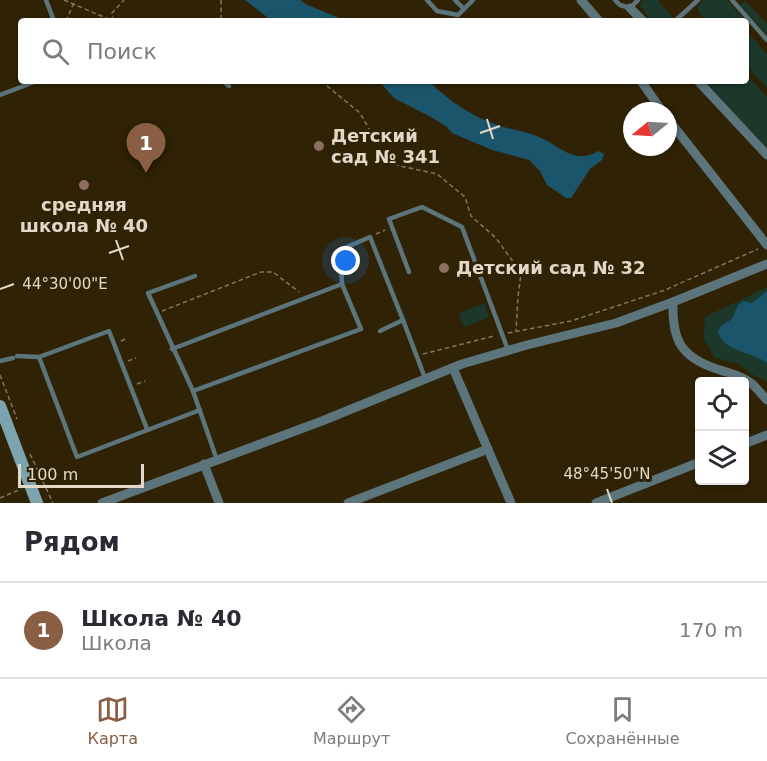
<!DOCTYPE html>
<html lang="ru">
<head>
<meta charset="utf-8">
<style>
	body { margin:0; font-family:"DejaVu Sans",sans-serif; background:#f7f7f7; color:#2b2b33 }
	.controls { position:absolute; right:18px; bottom:18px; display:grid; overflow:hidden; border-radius:6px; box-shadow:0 2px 4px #0004 }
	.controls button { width:54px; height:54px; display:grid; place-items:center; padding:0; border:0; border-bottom:2px solid #e1e1e2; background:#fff; color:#2b2b33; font:30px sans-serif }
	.compass { position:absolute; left:623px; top:102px; width:54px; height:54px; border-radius:50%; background:#fff; box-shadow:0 2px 4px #0004; rotate:252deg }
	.scale { position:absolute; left:18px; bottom:15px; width:126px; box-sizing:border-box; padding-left:6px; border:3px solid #e1d8c8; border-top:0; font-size:16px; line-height:21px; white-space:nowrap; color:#e1d8c8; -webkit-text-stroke:4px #2f2205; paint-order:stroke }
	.you { position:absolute; left:346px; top:261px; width:21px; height:21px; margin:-15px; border:4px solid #fff; border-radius:50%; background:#1a73e8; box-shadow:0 0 0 9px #1a73e833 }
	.badge { display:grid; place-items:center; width:39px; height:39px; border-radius:50%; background:#8a5e43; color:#fff; font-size:20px; font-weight:700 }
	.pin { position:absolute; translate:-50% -50px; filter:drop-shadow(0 2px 3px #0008) }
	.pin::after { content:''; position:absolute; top:32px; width:21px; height:18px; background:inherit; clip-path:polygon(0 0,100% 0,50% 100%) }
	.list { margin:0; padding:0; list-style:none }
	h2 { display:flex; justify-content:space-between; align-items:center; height:78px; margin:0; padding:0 24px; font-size:26px }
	h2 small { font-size:20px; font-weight:400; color:#7c7c81 }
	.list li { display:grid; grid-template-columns:39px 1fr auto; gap:18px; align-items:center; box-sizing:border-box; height:96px; padding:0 24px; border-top:2px solid #e1e1e2 }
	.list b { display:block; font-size:22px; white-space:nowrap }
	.list p { margin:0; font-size:20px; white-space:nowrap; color:#7c7c81 }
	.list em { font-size:20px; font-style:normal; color:#7c7c81 }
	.icon { flex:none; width:33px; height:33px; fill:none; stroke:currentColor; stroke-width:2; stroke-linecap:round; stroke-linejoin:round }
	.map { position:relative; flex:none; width:767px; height:503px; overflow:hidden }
	.search { position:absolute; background:#fff; box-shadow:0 2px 4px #0004; left:18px; right:18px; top:18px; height:66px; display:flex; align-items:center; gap:15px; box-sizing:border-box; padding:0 21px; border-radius:6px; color:#7c7c81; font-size:22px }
	.sheet { height:174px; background:#fff }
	nav { display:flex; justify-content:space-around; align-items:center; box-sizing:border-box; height:84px; border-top:2px solid #e1e1e2; background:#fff; font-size:16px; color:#7c7c81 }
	nav a { display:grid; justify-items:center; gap:3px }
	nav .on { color:#8a5e43 }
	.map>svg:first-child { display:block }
	.green { fill:#1b382a }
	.water { fill:#1b556b }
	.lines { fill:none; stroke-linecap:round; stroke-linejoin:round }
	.path { stroke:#827760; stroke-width:1.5; stroke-dasharray:4.5 3; stroke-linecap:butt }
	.service { stroke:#5c757c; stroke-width:4.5 }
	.minor { stroke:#5c757c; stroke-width:9 }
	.secondary { stroke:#7ba4ae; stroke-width:12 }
	.ticks { fill:none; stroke:#e1d8c8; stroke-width:2 }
	.education-dot { fill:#8d6e63; stroke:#2f2205; stroke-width:2 }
	.labels { text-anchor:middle; stroke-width:6; stroke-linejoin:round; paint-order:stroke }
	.poi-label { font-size:18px; font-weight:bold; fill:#e1d8c8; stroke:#2f2205; text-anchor:start }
	.ticks-label { font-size:15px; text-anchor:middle; fill:#e1d8c8; stroke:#2f2205; stroke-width:6; stroke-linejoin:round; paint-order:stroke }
</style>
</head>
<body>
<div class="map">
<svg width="767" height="503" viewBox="0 0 767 503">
	<rect width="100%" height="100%" fill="#2f2205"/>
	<!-- green -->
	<g class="green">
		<polygon points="644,0 658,0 673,18 670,21 652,21 639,5"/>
		<polygon points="704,0 727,0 745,21 706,21 699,13 698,6"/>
		<polygon points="745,1 767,24 767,35 740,5"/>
		<polygon points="746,30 767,54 767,88 746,65"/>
		<polygon points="746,74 767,97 767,148 704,81 746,81"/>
		<polygon points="767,287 767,381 751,374 739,364 715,358 703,338 705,317"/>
		<polygon points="485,303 489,317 464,327 459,313"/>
	</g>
	<!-- water -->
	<g class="water">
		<polygon points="245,0 301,0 305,4 347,21 272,21"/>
		<path d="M 379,81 L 429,81 C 450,102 474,118 503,127 C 515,130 528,132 539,137 C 559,145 575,166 598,151 L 604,154 L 602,160 L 590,169 L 571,198 L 566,198 L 547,185 L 540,171 L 529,160 L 492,150 L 452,133 L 446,126 L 429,116 L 394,98 Z"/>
		<path d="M 767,291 L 767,363 C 752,351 725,353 718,332 L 721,326 L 732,319 L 738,305 L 744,301 L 752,303 Z"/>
	</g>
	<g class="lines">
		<!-- path -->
		<g class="path">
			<polyline points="64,0 113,21"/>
			<polyline points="221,0 221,21"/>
			<polyline points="66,21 75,0"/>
			<polyline points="113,21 112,13 124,0"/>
			<polyline points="321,81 360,113 384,155 396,165 437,174 465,197 471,216 496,238 521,273 518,297 516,331"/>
			<polyline points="234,84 242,81"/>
			<polyline points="376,234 385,230"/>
			<polyline points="162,311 261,272 273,272 299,292"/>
			<polyline points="508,333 571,321 665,290 758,249"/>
			<polyline points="121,341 128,338"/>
			<polyline points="423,354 494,336"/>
			<polyline points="128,361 136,358"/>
			<polyline points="0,375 17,419"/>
			<polyline points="137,384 145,381"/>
			<polyline points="30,454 53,503"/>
			<polyline points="0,498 21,489"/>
		</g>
		<!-- service -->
		<g class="service">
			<polyline points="46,0 54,21"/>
			<polyline points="427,0 437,11 458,15 473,0"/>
			<polyline points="455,0 464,9"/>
			<polyline points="615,0 620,5 630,8 638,0"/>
			<polyline points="732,0 767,40"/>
			<polyline points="675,21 698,0"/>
			<polyline points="223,81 229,86"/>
			<polyline points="0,95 37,81"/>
			<polyline points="409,272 389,219 422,207 462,227 508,350"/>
			<polyline points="195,276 148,293 193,391 217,460"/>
			<polyline points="342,284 340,250 370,237 403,320"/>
			<polyline points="380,331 403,320 425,378"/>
			<polyline points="172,349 342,284 361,329 193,391"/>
			<polyline points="17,356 39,357 109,331 147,429"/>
			<polyline points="39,357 77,457 200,410"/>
			<polyline points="0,361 13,358"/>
		</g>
		<!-- minor -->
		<g class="minor">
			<polyline points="581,0 599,21"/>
			<polyline points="630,8 643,21"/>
			<polyline points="641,81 662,111"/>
			<polyline points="698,81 767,155"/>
			<polyline points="668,119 767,245"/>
			<path d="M 673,302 C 672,339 680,357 717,369 C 728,373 741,375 751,383 C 757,388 762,395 767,400"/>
			<polyline points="453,368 511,503"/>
			<polyline points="744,444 767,435"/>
			<polyline points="204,464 219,503"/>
			<polyline points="102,503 322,421 462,364 527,345 616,323 673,302 767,264"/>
			<polyline points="348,503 488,449"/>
			<polyline points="596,503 700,462"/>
		</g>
		<!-- secondary -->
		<polyline class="secondary" points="0,406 37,503"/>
	</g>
	<!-- ticks -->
	<path class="ticks" d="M 487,119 L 493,139M 480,133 L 500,126M 116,240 L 123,260M 109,253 L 129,246M 0,289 L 14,284M 607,489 L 612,503"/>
	<!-- markers -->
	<g class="education-dot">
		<circle cx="319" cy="146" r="6"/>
		<circle cx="84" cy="185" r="6"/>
		<circle cx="444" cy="268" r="6"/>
	</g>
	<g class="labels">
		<!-- poi labels -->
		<g class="poi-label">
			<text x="331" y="142">Детский<tspan x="331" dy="21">сад № 341</tspan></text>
			<text x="84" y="211" text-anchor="middle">средняя<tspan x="84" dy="21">школа № 40</tspan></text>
			<text x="456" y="274">Детский сад № 32</text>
		</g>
	</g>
	<g class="ticks-label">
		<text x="65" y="289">44°30'00"E</text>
		<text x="607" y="479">48°45'50"N</text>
	</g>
</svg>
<div class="controls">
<button><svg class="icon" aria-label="locate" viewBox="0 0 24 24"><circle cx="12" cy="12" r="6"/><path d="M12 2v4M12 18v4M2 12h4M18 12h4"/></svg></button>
<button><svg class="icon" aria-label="layers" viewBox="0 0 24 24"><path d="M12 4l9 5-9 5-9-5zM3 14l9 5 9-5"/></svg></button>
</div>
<svg class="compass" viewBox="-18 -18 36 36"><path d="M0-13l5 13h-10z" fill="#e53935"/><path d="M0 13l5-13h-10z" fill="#7c7c81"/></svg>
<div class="scale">100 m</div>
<div class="you"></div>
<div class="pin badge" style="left:146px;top:173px">1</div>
<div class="search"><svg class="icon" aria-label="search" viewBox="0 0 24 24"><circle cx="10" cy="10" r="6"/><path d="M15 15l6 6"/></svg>Поиск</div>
</div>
<section class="sheet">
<h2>Рядом<small></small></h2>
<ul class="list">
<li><span class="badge">1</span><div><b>Школа № 40</b><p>Школа</p></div><em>170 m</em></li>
</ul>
</section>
<nav>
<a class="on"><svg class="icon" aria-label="map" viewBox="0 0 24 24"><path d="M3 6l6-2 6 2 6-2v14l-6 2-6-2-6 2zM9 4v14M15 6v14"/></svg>Карта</a>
<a><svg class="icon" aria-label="directions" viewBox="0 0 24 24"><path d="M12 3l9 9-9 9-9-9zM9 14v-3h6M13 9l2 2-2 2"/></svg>Маршрут</a>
<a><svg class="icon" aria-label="saved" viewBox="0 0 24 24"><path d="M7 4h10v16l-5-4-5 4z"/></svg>Сохранённые</a>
</nav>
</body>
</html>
